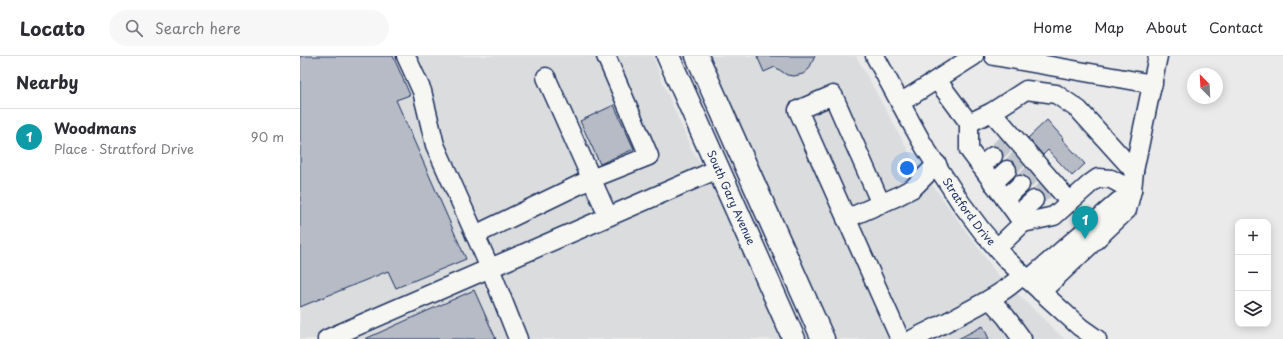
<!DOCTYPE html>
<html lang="en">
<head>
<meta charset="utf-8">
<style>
	body { margin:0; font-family:"Playpen Sans",sans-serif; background:#f7f7f7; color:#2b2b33 }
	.controls { position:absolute; right:12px; bottom:12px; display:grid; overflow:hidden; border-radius:8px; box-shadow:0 2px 10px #0003 }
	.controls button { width:36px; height:36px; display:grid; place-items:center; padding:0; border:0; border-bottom:1px solid #e1e1e2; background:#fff; color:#2b2b33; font:20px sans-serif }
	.compass { position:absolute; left:887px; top:12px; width:36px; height:36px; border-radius:50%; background:#fff; box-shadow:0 2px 10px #0003; rotate:336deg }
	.you { position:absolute; left:607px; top:112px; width:14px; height:14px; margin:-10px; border:3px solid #fff; border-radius:50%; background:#1a73e8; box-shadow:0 0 0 6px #1a73e833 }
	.badge { display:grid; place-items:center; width:26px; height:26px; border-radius:50%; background:#7c3aed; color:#fff; font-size:13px; font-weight:700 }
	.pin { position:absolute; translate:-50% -33px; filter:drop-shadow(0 1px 2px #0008) }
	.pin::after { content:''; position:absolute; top:21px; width:14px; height:12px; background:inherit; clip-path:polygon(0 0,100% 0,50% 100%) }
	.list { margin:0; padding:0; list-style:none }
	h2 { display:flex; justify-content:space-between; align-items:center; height:52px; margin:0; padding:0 16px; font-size:17px }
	h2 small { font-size:13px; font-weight:400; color:#7c7c81 }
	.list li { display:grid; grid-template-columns:26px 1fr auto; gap:12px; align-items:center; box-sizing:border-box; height:56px; padding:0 16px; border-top:1px solid #e1e1e2 }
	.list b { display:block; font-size:15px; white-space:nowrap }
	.list p { margin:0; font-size:13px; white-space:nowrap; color:#7c7c81 }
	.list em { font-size:13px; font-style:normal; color:#7c7c81 }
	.icon { flex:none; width:22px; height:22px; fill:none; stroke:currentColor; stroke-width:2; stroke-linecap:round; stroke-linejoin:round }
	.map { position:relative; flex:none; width:983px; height:283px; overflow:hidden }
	header { display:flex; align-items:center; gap:24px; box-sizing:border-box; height:56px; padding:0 20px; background:#fff; border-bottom:1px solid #e1e1e2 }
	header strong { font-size:19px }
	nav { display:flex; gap:22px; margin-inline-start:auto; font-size:14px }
	.search { width:280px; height:36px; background:#f7f7f7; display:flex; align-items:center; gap:10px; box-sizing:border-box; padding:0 14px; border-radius:22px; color:#7c7c81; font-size:15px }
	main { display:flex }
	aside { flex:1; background:#fff }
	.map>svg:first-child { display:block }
	.built { fill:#dadcde }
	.building { fill:#b6bbc6; stroke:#1b2f5e }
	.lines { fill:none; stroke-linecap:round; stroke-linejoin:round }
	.minor-tunnel { stroke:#c0c5cd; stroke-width:18; stroke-dasharray:18 9; stroke-linecap:butt }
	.minor-casing { stroke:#1b2f5e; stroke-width:21 }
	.major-casing { stroke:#1b2f5e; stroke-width:25 }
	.minor { stroke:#f6f6f2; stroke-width:18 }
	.major { stroke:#f6f6f2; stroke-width:22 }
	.labels { text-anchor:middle; stroke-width:3; stroke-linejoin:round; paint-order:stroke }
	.street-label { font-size:11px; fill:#1b2f5e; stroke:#f6f6f2 }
</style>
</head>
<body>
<header>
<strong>Locato</strong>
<div class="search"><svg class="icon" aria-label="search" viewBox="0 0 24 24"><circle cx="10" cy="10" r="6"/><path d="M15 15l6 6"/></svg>Search here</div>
<nav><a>Home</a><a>Map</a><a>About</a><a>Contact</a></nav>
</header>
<main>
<aside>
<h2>Nearby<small></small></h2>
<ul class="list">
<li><span class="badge" style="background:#0f9aa8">1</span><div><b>Woodmans</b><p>Place · Stratford Drive</p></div><em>90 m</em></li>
</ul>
</aside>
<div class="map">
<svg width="983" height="283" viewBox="0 0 983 283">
	<rect width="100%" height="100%" fill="#e9eae9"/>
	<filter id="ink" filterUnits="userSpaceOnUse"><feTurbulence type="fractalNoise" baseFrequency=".025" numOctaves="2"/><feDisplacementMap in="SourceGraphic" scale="8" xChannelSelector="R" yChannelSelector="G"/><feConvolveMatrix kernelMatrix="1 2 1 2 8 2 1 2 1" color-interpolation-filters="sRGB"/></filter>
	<g filter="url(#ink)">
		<!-- built -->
		<g class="built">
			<polygon points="0,0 353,0 362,25 390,90 424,148 489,283 0,283"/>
			<polygon points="405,0 556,0 610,98 697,218 764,283 533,283"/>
		</g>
		<!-- building -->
		<g class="building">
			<polygon points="0,0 93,0 110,39 96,44 166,203 96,232 88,215 0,251"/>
			<polygon points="457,0 515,0 509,13 503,18 494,20 487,19 475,11 464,16"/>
			<polygon points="314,49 334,93 300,108 280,65"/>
			<polygon points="747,64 763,82 762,83 785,108 772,120 748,94 743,99 728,82"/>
			<polygon points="174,234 196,283 65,283"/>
			<polygon points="683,270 689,283 658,283"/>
		</g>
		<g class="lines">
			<!-- minor-tunnel -->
			<g class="minor-tunnel">
				<polyline points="693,100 706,87"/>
				<polyline points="707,114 720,102"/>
				<polyline points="720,129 733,117"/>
				<polyline points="734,144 747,132"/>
			</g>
			<!-- minor casing -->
			<g class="minor-casing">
				<g id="minor">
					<polyline points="106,0 122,35 135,89 190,212 218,283"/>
					<path id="s1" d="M 575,0 L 609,63 L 624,90 L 661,147 L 682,175 L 707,204 L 736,231 L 780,271 L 797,283"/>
					<polyline points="694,0 853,28"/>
					<polyline points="246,21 308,160"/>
					<polyline points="637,24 669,67 669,94 723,167"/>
					<polyline points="600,47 674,0"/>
					<polyline points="692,56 770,146"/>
					<polyline points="669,67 692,56 726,34 756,38 779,54 834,115"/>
					<polyline points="681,110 693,100"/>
					<polyline points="693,127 707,114"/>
					<polyline points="705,143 720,129"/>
					<polyline points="581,148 533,39 498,54 600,283"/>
					<polyline points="717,159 734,144"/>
					<polyline points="546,163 596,141 613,132 637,108"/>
					<polyline points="175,179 291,123 349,100 306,0"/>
					<polyline points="697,192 723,167 754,160 791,127 798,122 811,123 832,134 834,115 858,0"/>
					<polyline points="728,224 819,145"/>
					<polyline points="741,236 827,154 832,134"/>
					<polyline points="690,243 706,261 722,283"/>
					<polyline points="27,283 418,113"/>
					<path d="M 613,283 C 642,268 673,254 701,236 C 709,231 716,225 723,219"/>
				</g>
			</g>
			<!-- major casing -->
			<g class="major-casing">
				<g id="major">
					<path id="s2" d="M 368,0 L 494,283"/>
					<polyline points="397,0 523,283"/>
				</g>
			</g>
			<!-- minor -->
			<use href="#minor" class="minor"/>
			<!-- major -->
			<use href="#major" class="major"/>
		</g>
	</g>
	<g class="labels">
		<!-- street labels -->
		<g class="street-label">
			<text dy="4" stroke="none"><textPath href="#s2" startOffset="155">South Gary Avenue</textPath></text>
			<text dy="4" stroke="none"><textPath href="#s1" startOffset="182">Stratford Drive</textPath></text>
		</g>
	</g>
</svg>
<div class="controls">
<button>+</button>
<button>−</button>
<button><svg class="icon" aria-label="layers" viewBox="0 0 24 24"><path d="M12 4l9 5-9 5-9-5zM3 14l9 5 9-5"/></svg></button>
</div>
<svg class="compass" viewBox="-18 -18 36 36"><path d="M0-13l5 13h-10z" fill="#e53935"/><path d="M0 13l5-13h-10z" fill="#7c7c81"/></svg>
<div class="you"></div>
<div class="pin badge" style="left:785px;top:183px;background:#0f9aa8">1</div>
</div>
</main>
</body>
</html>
